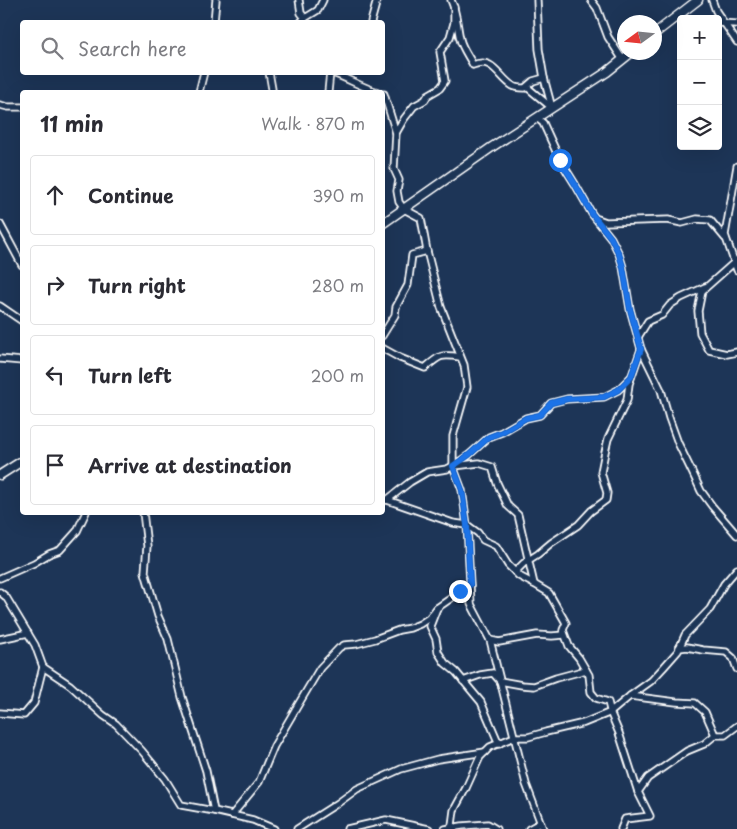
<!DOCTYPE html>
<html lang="en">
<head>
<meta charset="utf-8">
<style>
	body { margin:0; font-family:"Playpen Sans",sans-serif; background:#f7f7f7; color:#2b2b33 }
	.controls { position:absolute; right:15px; top:15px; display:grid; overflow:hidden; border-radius:5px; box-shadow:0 5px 20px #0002 }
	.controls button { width:45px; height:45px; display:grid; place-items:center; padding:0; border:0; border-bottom:1px solid #e1e1e2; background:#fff; color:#2b2b33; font:25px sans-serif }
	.compass { position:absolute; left:617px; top:15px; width:45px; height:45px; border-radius:50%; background:#fff; box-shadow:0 5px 20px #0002; rotate:255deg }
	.stop { position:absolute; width:15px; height:15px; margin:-11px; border:4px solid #1a73e8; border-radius:50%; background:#fff }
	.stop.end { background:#1a73e8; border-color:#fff; box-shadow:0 1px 5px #0008 }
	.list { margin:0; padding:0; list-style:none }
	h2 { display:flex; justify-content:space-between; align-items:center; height:65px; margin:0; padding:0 20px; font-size:21px }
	h2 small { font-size:16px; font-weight:400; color:#7c7c81 }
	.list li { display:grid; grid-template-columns:32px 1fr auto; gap:15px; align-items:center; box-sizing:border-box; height:80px; margin:0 10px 10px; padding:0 10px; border:1px solid #e1e1e2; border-radius:5px }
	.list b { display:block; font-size:19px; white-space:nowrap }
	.list em { font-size:16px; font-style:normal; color:#7c7c81 }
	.icon { flex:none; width:28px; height:28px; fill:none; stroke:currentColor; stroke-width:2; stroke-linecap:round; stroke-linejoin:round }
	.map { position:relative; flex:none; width:737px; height:829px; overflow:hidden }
	.search { position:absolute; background:#fff; box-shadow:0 5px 20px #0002; left:20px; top:20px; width:365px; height:55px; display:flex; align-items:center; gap:12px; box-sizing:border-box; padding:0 18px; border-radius:5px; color:#7c7c81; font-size:19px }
	.panel { position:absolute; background:#fff; box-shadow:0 5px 20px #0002; left:20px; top:90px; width:365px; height:425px; border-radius:5px }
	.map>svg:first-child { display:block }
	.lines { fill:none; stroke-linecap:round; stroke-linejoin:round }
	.street-casing { stroke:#fff; stroke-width:9 }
	.secondary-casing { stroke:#fff; stroke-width:11 }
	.street { stroke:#1d3557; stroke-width:5.5 }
	.secondary { stroke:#1d3557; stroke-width:8 }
	.route { stroke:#1a73e8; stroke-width:6 }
</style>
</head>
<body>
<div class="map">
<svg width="737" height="829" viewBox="0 0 737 829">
	<rect width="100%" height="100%" fill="#1d3557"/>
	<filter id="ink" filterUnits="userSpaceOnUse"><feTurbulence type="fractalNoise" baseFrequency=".02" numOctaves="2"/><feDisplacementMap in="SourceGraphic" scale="10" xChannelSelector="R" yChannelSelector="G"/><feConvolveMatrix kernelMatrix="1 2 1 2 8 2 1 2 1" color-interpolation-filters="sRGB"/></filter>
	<g filter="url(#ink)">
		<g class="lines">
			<!-- street casing -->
			<g class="street-casing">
				<g id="street">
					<polyline points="299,0 301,13 305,18 301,22"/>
					<path d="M 451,0 C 457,13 457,26 460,39 C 462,48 469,57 473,65 C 493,56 499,78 513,86 C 516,88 521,88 525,88 L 533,81 L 544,78"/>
					<polyline points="537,0 539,49 544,78 552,108"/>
					<polyline points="591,0 597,8 608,37 623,60"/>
					<polyline points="712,0 716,11 737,42"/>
					<polyline points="454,7 454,23 450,37 440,52 445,81 440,88 428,95 425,100 414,106 404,119 396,133 394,169 399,180 397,191 399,202 404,209 421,218 427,251 441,307 464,365 467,387 453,436 453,466 462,490 467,525 471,604 490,640 526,784 543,829"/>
					<polyline points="305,18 318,10 323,0"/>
					<polyline points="214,22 216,0"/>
					<polyline points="371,22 377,0"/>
					<polyline points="718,23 737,24"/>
					<polyline points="269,72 272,89 271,92"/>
					<path d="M 330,72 C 347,78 361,87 378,92"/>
					<polyline points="527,87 552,108"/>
					<polyline points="199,92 204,72"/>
					<polyline points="328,92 330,72"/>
					<polyline points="382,94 384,94 396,133"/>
					<polyline points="0,105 8,107 22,107"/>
					<polyline points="737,166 725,235 737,270"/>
					<polyline points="598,219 606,222 668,220 682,223 697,219 710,220 725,238"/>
					<polyline points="0,224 22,265"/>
					<polyline points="737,260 702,291 698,311 700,333 709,350 727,354 737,352"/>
					<polyline points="0,306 22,321"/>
					<polyline points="382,336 395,315 396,307 408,285 412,255 427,251"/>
					<polyline points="638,337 648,321 662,315 670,305 681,298 705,287"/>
					<path d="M 382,348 L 400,358 L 425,368 C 440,355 441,354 460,357"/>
					<polyline points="641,349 661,390 669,418 678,443 694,476 701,491 712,506 737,535"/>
					<polyline points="0,359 22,361"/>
					<polyline points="455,466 479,463 492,467 497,483 508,506 518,515 534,584"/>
					<polyline points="382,500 387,500 453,523 467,525 478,533 483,540 496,546 508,565 519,576 534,584 549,593 566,623 563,630 569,646 579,658 589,675 591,692 596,698 608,702 611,714 619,733 638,792 650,816 625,819 621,829"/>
					<polyline points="387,500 410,482 427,472 447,469 453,466 469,455 489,437 502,432 526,418 540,415 551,403 567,399 604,397 618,390 631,377"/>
					<polyline points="143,512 147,546 145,572 158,616 168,639 182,697 206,771 214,811 253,820 274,829"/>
					<polyline points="515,572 524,563 538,554 551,543 578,525 591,511 606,500 607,493 601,472 605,452 608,439 627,400 629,384 641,349 630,309 623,267 619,254 611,238 592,214 575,184 560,160 543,123 537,118"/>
					<polyline points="0,578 34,563 49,554 60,550 77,531 86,512"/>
					<polyline points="470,585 437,608 430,626 436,639 438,652 445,663 456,672 481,702 499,744"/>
					<polyline points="0,592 6,597 35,645 43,667 70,685 103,715 116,724 142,751 165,779 181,805 214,811"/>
					<polyline points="0,639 28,633"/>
					<polyline points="490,640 499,642 537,635 552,636 564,635"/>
					<polyline points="679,648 687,647 703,650 726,652 733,658 737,669"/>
					<polyline points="463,681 480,675 493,673 500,681 522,685 534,686 556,678 586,670"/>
					<polyline points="630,696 676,702 695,703 705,712 715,735 704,744 687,751 648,778 638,792"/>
					<polyline points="0,713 24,715 34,703 43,667"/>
					<polyline points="715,735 725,735 737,726"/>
					<polyline points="232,815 259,782 274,746 298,705 320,668 339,648 344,645 356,644 375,639 399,630 410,628 420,624 429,618 437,608"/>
					<polyline points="297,829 338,803 357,789 401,769 438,759 485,752"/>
					<polyline points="347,829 386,820 429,829"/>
					<polyline points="445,829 462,826 488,824 496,829"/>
					<polyline points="450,829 452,825 454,810 466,788 480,757 490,747 514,737 528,737 546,732 584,723 611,712 630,696 651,681 663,668 678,651 685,635 710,609 724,584 737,569"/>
					<polyline points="529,829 540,823"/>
				</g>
			</g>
			<!-- secondary casing -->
			<g class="secondary-casing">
				<g id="secondary">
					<polyline points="654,34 698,0"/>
					<polyline points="382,224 492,147 607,72 632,52"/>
					<polyline points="0,475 22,461"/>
				</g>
			</g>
			<!-- street -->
			<use href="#street" class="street"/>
			<!-- secondary -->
			<use href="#secondary" class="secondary"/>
		</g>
	</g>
	<g class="lines" filter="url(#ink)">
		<!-- route -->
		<polyline class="route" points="460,591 470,585 467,525 462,490 453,466 469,455 489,437 502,432 526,418 540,415 551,403 567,399 604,397 618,390 631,377 641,349 630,309 623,267 619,254 611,238 592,214 575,184 560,160"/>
	</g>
</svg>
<div class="controls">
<button>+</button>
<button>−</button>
<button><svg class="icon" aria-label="layers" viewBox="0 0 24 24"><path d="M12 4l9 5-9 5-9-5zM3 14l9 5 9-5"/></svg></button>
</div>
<svg class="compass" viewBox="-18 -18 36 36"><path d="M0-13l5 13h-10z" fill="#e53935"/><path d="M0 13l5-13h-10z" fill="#7c7c81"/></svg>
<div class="stop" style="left:560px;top:160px"></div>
<div class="stop end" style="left:460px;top:591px"></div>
<div class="search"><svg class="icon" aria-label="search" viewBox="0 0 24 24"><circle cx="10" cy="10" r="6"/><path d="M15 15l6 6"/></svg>Search here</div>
<section class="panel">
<h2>11 min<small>Walk · 870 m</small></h2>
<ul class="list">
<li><svg class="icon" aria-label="ahead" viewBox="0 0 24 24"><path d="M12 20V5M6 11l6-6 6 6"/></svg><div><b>Continue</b></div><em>390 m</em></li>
<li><svg class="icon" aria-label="right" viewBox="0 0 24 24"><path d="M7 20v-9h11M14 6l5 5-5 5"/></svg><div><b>Turn right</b></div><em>280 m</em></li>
<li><svg class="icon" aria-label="left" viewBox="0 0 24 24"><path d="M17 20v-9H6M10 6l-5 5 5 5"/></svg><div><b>Turn left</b></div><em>200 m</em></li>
<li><svg class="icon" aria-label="arrive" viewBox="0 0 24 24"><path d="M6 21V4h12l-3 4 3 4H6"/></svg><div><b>Arrive at destination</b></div></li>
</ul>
</section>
</div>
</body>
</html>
